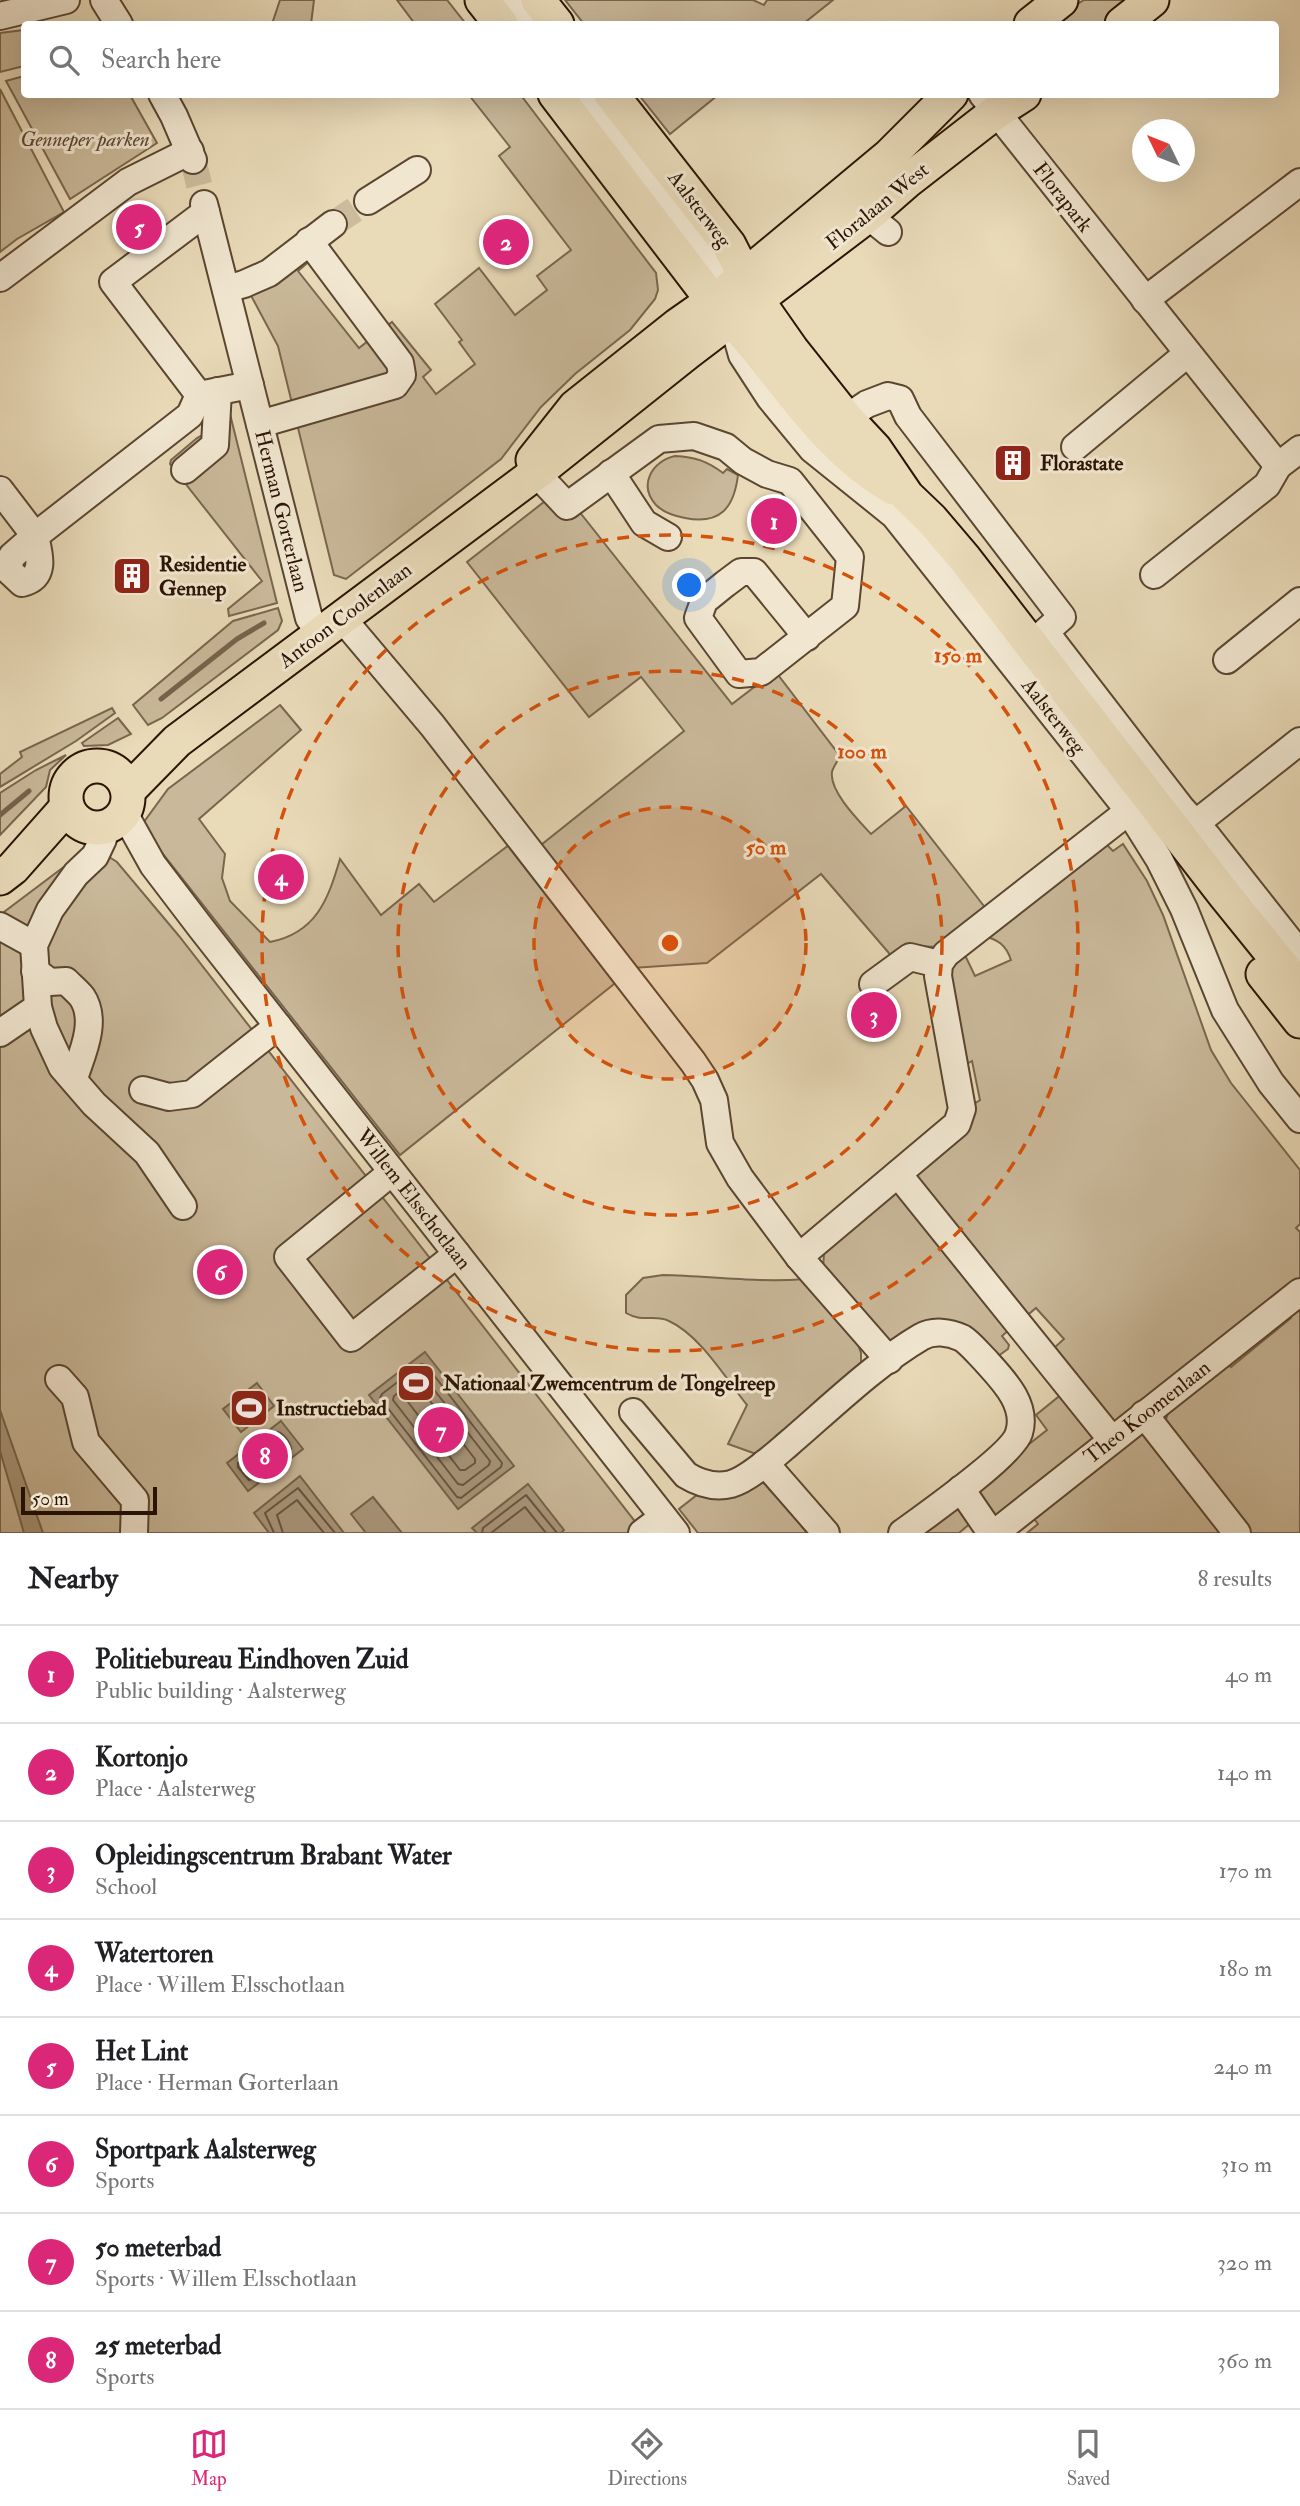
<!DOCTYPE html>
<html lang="en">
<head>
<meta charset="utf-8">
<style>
	body { margin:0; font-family:"IM FELL Double Pica",serif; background:#f2f2f2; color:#202124 }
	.compass { position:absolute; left:1132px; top:119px; width:63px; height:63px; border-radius:50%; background:#fff; box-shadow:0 7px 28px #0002; rotate:313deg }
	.scale { position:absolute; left:21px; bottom:18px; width:136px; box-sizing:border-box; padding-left:7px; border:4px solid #2b1404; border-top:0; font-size:19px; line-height:24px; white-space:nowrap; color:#2b1404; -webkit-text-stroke:5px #f1e7d1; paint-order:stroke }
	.you { position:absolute; left:690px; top:586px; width:24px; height:24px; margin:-18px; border:5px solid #fff; border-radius:50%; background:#1a73e8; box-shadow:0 0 0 10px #1a73e833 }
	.badge { display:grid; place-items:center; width:46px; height:46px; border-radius:50%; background:#db2777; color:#fff; font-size:23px; font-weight:700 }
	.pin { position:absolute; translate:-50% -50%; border:4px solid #fff; box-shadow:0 2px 7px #0006 }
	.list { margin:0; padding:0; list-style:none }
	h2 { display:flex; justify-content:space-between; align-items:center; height:91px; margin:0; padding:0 28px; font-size:30px }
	h2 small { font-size:23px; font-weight:400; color:#757577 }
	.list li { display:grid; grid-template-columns:46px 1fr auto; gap:21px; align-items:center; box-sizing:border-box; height:98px; padding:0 28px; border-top:2px solid #e0e0e0 }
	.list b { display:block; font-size:26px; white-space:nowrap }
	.list p { margin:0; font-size:23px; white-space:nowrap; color:#757577 }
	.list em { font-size:23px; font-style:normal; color:#757577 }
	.icon { flex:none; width:38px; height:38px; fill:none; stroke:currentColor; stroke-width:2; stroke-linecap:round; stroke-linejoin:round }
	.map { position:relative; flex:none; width:1300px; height:1533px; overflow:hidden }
	.search { position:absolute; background:#fff; box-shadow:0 7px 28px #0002; left:21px; right:21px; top:21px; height:77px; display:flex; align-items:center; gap:18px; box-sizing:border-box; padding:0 24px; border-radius:7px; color:#757577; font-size:26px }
	.sheet { height:875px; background:#fff }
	nav { display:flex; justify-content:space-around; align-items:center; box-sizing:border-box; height:98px; border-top:2px solid #e0e0e0; background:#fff; font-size:19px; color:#757577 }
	nav a { display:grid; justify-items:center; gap:4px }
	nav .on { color:#db2777 }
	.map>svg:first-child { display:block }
	.green { fill:#c9b899; stroke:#7a664e; stroke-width:2 }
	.water { fill:#a8977b; stroke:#76634b; stroke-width:2 }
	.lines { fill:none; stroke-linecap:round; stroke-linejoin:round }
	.shore { stroke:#6a5640; stroke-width:2 }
	.stream { stroke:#76634b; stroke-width:5 }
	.minor-tunnel { stroke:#ccbc9d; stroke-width:26; stroke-dasharray:26 13; stroke-linecap:butt }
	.minor-casing { stroke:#5a4631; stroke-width:30 }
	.major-casing { stroke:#2b1404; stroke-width:37 }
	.minor { stroke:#f1e7d1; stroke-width:26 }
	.major { stroke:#e9dab8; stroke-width:33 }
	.ring { fill:none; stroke:#d5520b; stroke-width:3.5; stroke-dasharray:12 9 }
	.labels { text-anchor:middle; stroke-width:6; stroke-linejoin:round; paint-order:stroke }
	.park-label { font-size:21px; font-style:italic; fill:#5a4531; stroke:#f1e7d1 }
	.street-label { font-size:21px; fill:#2b1404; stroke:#f1e7d1 }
	.poi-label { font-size:21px; font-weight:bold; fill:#2b1404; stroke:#f1e7d1; text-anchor:start }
	.centre { fill:#d5520b; stroke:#f1e7d1; stroke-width:3.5 }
	.ring-label { font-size:21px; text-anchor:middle; font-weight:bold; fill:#d5520b; stroke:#f1e7d1; stroke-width:6; stroke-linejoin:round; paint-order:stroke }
</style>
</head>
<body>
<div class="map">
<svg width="1300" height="1533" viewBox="0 0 1300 1533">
	<rect width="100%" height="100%" fill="#e9dab8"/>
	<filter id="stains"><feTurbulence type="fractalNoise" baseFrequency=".00286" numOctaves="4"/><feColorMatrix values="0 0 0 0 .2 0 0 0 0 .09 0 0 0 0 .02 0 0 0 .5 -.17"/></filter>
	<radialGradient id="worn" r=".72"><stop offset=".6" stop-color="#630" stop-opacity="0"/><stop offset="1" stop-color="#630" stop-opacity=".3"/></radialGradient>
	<!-- green -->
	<g class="green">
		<polygon points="280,0 314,0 311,24 272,24"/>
		<polygon points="397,0 447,0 466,24 415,24"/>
		<polygon points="565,0 753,0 764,5 767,0 833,0 803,24 584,24"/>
		<polygon points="1084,0 1142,0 1108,24 1045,24"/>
		<polygon points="24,30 24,66 0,72 0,33"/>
		<polygon points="24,76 24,94 130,95 157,143 70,199 6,81"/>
		<polygon points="0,89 64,212 17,239 0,252"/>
		<polygon points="520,94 656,273 658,290 655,299 630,330 575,374 541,407 501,459 346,579 334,575 278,346 239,273 312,259 298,271 359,348 392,322 431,370 423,377 436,394 475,364 459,342 462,340 435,304 479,268 515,315 547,290 537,276 571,250 499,156 510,147 469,95"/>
		<polygon points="639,95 718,95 670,134"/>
		<polygon points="230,414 277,603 229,616 228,609 262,581 170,464 171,460 197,438 217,427"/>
		<path d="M 675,456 C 695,457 707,461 723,473 L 727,469 L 738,475 C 734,508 720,525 685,518 C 674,516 664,513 656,505 C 638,485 652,461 675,456 Z"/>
		<path d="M 549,498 L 578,510 L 732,704 L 775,671 L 840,756 C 838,761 833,767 832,772 C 829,791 859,821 871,834 L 906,806 L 987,910 L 939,947 L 908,946 L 894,959 L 821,874 L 707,963 L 632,968 L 536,849 L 684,731 L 641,677 L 589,717 L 467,562 Z"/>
		<polygon points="278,608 282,621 278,630 162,718 148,725 133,705 233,621"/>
		<path d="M 280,705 L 301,730 L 199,819 L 225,854 L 222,878 L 230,901 L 270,942 C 316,933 328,900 340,859 L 381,915 L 419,884 L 434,902 L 509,845 L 619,980 L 400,1155 L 141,826 L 168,789 Z"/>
		<polygon points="112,708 115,713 76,741 0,787 0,774 22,757 20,752"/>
		<polygon points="118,718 131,734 108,745 84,746 82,743"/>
		<polygon points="66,755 50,770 46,787 0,835 0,793 36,770"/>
		<path d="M 1102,840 L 1113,851 L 1123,844 L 1147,881 L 1163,915 L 1211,1050 L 1231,1083 L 1300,1170 L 1300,1224 L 1296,1228 L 1300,1232 L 1300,1280 L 997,1520 L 984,1508 L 978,1484 L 1047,1430 L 1036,1415 L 1079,1380 L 1054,1348 L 1064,1339 L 1036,1308 L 1023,1319 L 914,1177 L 968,1108 L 980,1100 L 972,1061 L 960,1068 L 946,971 L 962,949 L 975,976 L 1011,960 C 1006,945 998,939 982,936 Z"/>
		<polygon points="77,857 109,857 117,862 179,936 644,1533 0,1533 0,915"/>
		<polygon points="895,1190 1012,1327 1002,1336 1009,1345 1008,1349 994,1359 974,1337 889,1341 823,1269 824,1253 827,1246"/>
		<path d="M 663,1275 C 711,1276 757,1283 805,1279 L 857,1342 L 861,1353 L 861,1366 L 759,1455 L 728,1444 L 747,1405 C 726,1379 700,1335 669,1321 C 655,1314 643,1323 626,1313 L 626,1295 L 643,1278 Z"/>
		<polygon points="1300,1305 1300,1533 1027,1533 1038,1524 1031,1515 1143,1432 1148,1435 1166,1420 1169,1409 1227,1362 1231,1367 1291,1318 1289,1314"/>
		<polygon points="751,1478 766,1481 807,1533 698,1533 679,1509 702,1491"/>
		<polygon points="959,1507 973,1521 959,1533 917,1533"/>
	</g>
	<!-- water -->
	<g class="water">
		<polygon points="425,1352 514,1466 458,1509 369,1395"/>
		<polygon points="257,1383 274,1406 241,1432 223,1409"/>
		<polygon points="0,1410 43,1533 24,1533 0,1451"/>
		<polygon points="281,1421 303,1449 248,1491 227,1463"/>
		<polygon points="300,1476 344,1533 269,1533 254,1513"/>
		<polygon points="528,1484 564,1530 561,1533 477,1533 472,1528"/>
		<polygon points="373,1497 402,1533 366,1533 351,1514"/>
	</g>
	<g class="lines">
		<!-- shore -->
		<g class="shore">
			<polygon points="421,1364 426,1365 502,1463 501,1467 461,1498 457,1497 380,1398 382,1394"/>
			<polygon points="420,1376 424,1377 490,1461 489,1465 463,1485 458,1484 393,1400 394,1396"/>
			<polygon points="418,1391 423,1392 475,1459 475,1463 465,1470 460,1470 408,1402 408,1398"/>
			<polygon points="254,1395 258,1396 263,1405 241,1420 235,1410"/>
			<path d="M 278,1432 C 284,1434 291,1444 291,1449 L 252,1479 L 249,1480 L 238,1467 L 238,1463 Z"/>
			<polyline points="274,1533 265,1513 298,1488 335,1533"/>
			<polyline points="283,1533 277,1515 297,1500 324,1533"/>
			<polyline points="482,1533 483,1528 526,1495 557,1533"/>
			<polyline points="491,1533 525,1507 546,1533"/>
		</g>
		<!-- stream -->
		<g class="stream">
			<polyline points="161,699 237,639 264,623"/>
			<polyline points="0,815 29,791"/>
		</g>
		<!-- minor-tunnel -->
		<g class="minor-tunnel">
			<polyline points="193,160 204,204"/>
			<polyline points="333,224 368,201"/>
		</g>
		<!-- minor casing -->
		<g class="minor-casing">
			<g id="minor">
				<polyline points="104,0 119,24"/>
				<polyline points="511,0 530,24"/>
				<polyline points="0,16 66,0"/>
				<polyline points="162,94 174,116 193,160"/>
				<polyline points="585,94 712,258 728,290 732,319 742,355 770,398 812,449 894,515 1129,811 1159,859 1184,909 1225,1010 1271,1083 1300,1119"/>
				<polyline points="982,94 1278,466"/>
				<polyline points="368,201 417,170"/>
				<polyline points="204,204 309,618 320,634"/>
				<polyline points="855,205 888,232"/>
				<polyline points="0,278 128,182 190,151"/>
				<polyline points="226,289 244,284 269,273 333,224"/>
				<polyline points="1145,300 1300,182"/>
				<polyline points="199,395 113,282 206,212"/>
				<polyline points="846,418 867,404 888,396 900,399 908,416 1062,617 1034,642"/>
				<polyline points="260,424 395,385 402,375 400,363 309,241"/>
				<polyline points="1075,447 1187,354"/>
				<polyline points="185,470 215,445 218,391"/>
				<polyline points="536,473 567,506 659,439 694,436 726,447 743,461 767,474 790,481 850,557 845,606 761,672 739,674 698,618 704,601 725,584 741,572 754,572 807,637"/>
				<polyline points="611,473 644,523 668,537"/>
				<polyline points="0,490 35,536 190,415 199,395 250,385"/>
				<path d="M 35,536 C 39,554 47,577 22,583 L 7,569 L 12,556 Z"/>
				<polyline points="1154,575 1267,485 1278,466 1300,449"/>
				<polyline points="341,617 432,725 693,1062 705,1080 714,1100 720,1143 740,1178 799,1257 889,1360"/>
				<polyline points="1046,633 1181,808 1207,836 1300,954"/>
				<polyline points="1227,660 1300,601"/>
				<polyline points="124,813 153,865 201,928 676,1533"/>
				<polyline points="1195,824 1300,741"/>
				<polyline points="0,926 34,945"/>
				<path d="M 35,971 L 50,982 L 66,981 C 71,986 78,992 82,997 C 98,1021 82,1054 74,1078"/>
				<polyline points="873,984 910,957 939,964"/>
				<polyline points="38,1007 44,1028 62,1067 94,1104 147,1153 183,1206"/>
				<polyline points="0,1033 38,1007 34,945 50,910 76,874 95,856 103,839"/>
				<polyline points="143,1090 169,1097 192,1094 278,1026"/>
				<polyline points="392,1172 288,1257 351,1338 457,1254"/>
				<polyline points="898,1174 1112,1440"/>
				<polyline points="799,1257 957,1124 962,1109 938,976 939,964 946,954 1143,800"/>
				<polyline points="59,1379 75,1397 86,1442 135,1500 134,1533"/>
				<path d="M 633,1412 L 686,1475 C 699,1483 715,1488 731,1484 C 749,1479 774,1456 788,1444 C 829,1409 875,1364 921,1337 C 933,1330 949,1332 962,1338 C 970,1343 978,1353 985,1360 C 1002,1379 1028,1404 1019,1433 C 1013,1454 924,1517 902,1533"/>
				<polyline points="1144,1414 1237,1533"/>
				<polyline points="765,1463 826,1533"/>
				<polyline points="961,1489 991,1533"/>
				<polyline points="642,1533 663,1517"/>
				<polyline points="995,1533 1300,1292"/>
			</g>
		</g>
		<!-- major casing -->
		<g class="major-casing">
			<g id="major">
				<polyline points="482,0 501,24"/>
				<polyline points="538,0 557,24"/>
				<polyline points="1031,24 1061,0"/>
				<polyline points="1122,24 1152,0"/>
				<path d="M 555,94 L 713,301 C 777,362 814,442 893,488"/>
				<polyline points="611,94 729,245 757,300 792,350 846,418 875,449 907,496 931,519 965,559 1224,894 1300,988"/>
				<polyline points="533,460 575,407 678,325 728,290 889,156 951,94"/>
				<circle cx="97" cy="797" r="31"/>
				<polyline points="128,791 177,741 536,473 688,352 867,216 906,182 996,112 1024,94"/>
				<polyline points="0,878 13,868 67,807"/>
				<polyline points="1263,974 1300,1021"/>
			</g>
		</g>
		<!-- minor -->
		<use href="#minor" class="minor"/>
		<!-- major -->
		<use href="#major" class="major"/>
	</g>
	<!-- distance rings -->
	<circle cx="670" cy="943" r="136" fill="#d5520b" fill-opacity=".12"/>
	<g class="ring">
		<circle cx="670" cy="943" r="136"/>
		<circle cx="670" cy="943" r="272"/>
		<circle cx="670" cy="943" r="408"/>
	</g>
	<!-- icons -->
	<defs>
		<g id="building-square" transform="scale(2.0125)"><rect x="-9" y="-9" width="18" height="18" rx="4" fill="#8f2418" stroke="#f1e7d1"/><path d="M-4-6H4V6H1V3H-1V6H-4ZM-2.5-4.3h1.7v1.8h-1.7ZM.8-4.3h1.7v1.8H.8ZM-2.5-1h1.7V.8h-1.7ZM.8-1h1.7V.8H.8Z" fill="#fff"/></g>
		<g id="stadium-square" transform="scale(2.0125)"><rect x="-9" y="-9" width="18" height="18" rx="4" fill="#8f2418" stroke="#f1e7d1"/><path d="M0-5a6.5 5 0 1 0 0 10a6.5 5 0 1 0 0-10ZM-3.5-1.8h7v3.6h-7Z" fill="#fff"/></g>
	</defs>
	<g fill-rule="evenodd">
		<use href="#building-square" x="1013" y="463"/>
		<use href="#building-square" x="132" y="576"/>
		<use href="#stadium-square" x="416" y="1383"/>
		<use href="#stadium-square" x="249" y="1408"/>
	</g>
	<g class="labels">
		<!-- park labels -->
		<g class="park-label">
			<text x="85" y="146">Genneper parken</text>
		</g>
		<!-- street labels -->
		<g class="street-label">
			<text transform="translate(1063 197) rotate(52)" y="7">Florapark</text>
			<text transform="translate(877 206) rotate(-39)" y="7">Floralaan West</text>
			<text transform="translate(700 209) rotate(53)" y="7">Aalsterweg</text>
			<text transform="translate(282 511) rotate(76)" y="7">Herman Gorterlaan</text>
			<text transform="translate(345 615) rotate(-37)" y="7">Antoon Coolenlaan</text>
			<text transform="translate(1054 716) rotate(52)" y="7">Aalsterweg</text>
			<text transform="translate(414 1199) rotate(52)" y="7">Willem Elsschotlaan</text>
			<text transform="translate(1147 1412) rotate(-38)" y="7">Theo Koomenlaan</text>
		</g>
		<!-- poi labels -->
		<g class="poi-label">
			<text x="1040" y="470">Florastate</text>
			<text x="159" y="571">Residentie<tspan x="159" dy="24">Gennep</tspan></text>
			<text x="443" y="1390">Nationaal Zwemcentrum de Tongelreep</text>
			<text x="276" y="1415">Instructiebad</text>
		</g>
	</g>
	<circle cx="670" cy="943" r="10" class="centre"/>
	<g class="ring-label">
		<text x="958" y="662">150 m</text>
		<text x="862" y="758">100 m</text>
		<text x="766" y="854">50 m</text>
	</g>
	<rect width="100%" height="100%" filter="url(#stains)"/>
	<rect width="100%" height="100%" fill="url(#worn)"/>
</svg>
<svg class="compass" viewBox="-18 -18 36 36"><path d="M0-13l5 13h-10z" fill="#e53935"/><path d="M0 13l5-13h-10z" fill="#757577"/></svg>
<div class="scale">50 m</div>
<div class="you"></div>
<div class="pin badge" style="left:774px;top:521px">1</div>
<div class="pin badge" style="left:506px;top:242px">2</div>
<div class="pin badge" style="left:874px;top:1015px">3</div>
<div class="pin badge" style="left:281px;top:877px">4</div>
<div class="pin badge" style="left:139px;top:227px">5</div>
<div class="pin badge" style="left:220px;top:1272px">6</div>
<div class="pin badge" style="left:441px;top:1430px">7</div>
<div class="pin badge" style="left:265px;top:1456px">8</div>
<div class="search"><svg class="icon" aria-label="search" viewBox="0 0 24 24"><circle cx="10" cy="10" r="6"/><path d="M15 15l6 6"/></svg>Search here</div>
</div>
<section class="sheet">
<h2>Nearby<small>8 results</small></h2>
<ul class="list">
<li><span class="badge">1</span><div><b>Politiebureau Eindhoven Zuid</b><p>Public building · Aalsterweg</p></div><em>40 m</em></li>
<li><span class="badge">2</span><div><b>Kortonjo</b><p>Place · Aalsterweg</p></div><em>140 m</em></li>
<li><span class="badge">3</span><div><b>Opleidingscentrum Brabant Water</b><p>School</p></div><em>170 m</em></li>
<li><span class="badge">4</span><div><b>Watertoren</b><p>Place · Willem Elsschotlaan</p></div><em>180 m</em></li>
<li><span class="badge">5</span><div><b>Het Lint</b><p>Place · Herman Gorterlaan</p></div><em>240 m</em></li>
<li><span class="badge">6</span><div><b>Sportpark Aalsterweg</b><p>Sports</p></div><em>310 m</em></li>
<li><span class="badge">7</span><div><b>50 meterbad</b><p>Sports · Willem Elsschotlaan</p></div><em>320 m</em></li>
<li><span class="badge">8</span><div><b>25 meterbad</b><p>Sports</p></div><em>360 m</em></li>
</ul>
</section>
<nav>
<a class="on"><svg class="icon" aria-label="map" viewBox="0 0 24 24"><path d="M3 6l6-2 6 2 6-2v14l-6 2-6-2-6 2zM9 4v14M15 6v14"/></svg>Map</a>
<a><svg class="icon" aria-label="directions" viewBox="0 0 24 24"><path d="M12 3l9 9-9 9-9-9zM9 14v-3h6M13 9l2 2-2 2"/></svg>Directions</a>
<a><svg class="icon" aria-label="saved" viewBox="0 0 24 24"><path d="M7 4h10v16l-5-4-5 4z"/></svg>Saved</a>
</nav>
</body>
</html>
